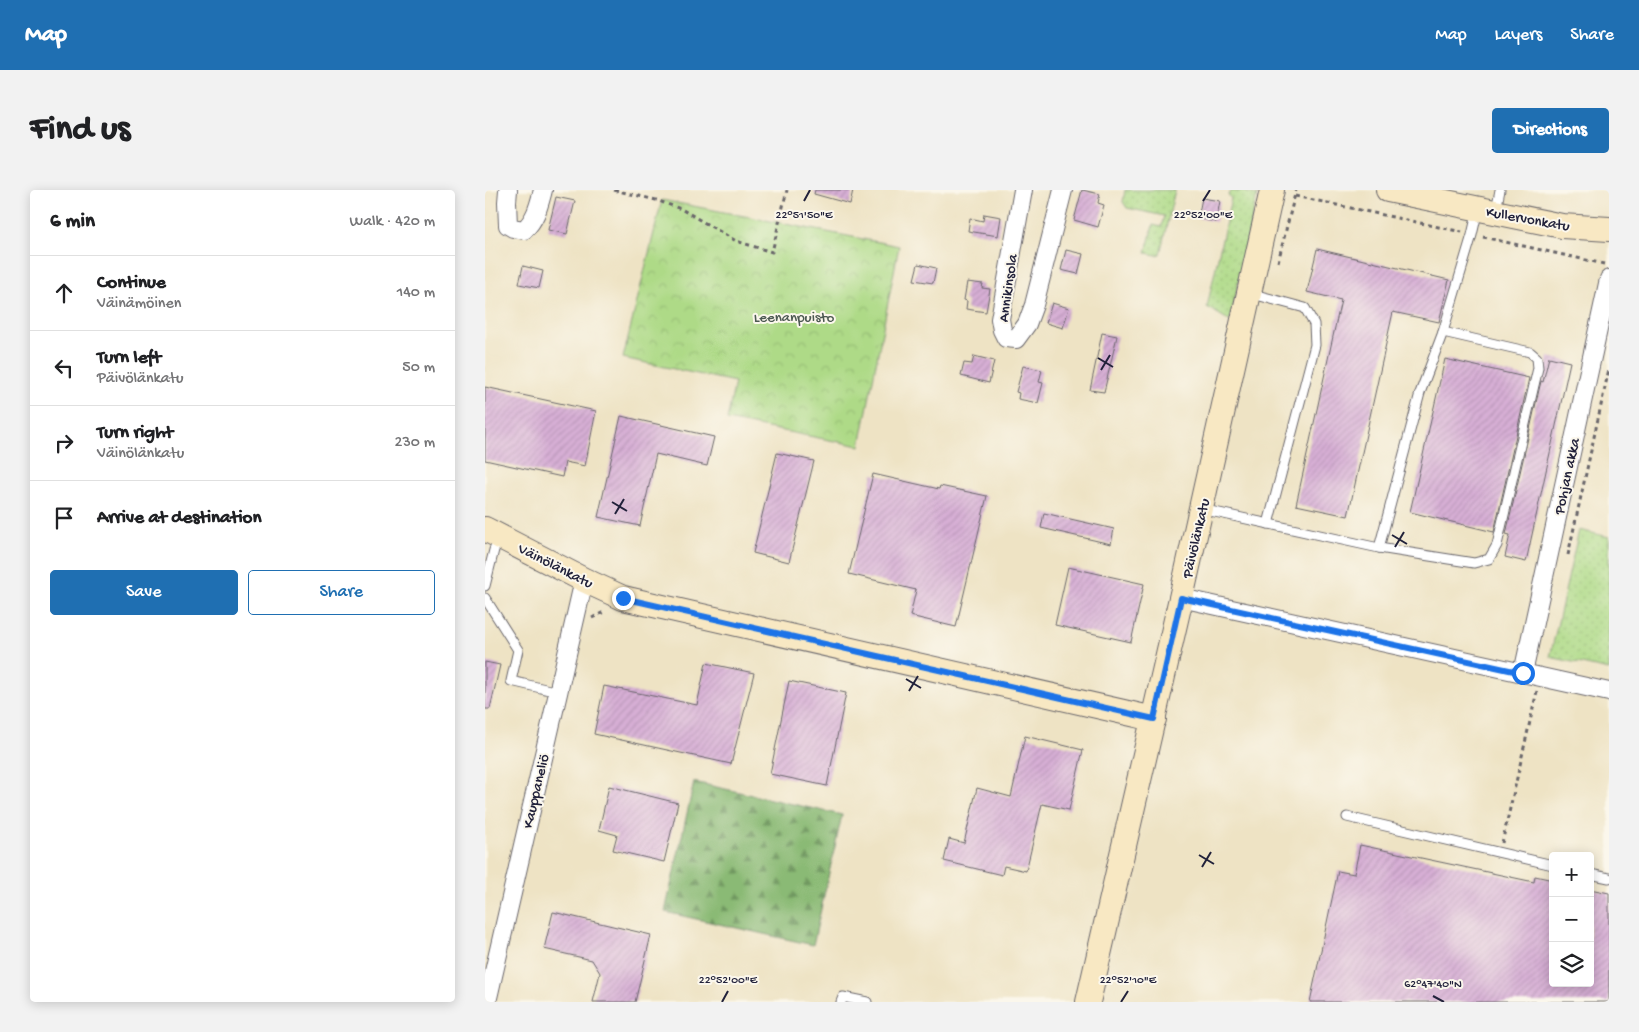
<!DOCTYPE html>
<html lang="en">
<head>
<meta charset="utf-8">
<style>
	body { margin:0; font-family:"Gochi Hand",sans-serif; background:#f2f2f2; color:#202124 }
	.controls { position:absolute; right:15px; bottom:15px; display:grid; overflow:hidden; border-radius:5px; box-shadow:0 2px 12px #0003 }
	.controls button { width:45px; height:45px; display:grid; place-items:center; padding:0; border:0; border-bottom:1px solid #e0e0e0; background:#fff; color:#202124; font:25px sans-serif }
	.stop { position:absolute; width:15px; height:15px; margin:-11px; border:4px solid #1a73e8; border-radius:50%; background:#fff }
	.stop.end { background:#1a73e8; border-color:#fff; box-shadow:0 1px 5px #0008 }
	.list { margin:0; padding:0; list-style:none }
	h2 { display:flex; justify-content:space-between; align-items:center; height:65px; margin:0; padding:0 20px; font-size:21px }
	h2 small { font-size:16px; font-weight:400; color:#757577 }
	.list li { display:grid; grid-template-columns:32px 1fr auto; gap:15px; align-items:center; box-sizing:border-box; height:75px; padding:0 20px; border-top:1px solid #e0e0e0 }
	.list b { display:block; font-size:19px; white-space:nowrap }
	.list p { margin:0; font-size:16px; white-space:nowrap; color:#757577 }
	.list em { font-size:16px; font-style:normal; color:#757577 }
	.actions { display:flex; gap:10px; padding:15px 20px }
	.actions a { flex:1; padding:11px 0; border:1px solid #1f6fb2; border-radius:5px; text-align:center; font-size:18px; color:#1f6fb2 }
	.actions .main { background:#1f6fb2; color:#fff }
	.icon { flex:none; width:28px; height:28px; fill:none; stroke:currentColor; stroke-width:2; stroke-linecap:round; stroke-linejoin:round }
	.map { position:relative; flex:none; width:1124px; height:812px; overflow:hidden; border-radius:5px }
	header { display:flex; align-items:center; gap:30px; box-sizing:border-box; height:70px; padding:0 25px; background:#1f6fb2; color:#fff }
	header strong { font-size:24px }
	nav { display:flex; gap:28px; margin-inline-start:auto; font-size:18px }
	.intro { display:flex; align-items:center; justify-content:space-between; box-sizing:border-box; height:120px; padding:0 30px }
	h1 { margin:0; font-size:35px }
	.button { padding:12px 22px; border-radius:5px; background:#1f6fb2; color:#fff; font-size:18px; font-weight:700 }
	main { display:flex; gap:30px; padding:0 30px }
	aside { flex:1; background:#fff; border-radius:5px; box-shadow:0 2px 12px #0003 }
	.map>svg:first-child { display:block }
	.grass { fill:url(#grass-dots); stroke:#687e61 }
	.forest { fill:url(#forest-firs); stroke:#566e58 }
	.park { fill:url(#park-crowns); stroke:#687e61 }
	.building { fill:url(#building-hatch) }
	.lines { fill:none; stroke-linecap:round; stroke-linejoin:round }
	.lane-casing { stroke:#69666b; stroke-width:11 }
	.street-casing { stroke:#69666b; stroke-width:20 }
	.secondary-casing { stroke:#69666b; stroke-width:26 }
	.path { stroke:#69666b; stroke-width:3; stroke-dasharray:4 4; stroke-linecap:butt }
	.lane { stroke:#fff; stroke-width:9 }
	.street { stroke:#fff; stroke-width:18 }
	.secondary { stroke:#f8e8c3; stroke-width:24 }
	.route { stroke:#1a73e8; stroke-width:6 }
	.ticks { fill:none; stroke:#22223b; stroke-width:2 }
	.labels { text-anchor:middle; stroke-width:4; stroke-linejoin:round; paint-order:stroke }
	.street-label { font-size:15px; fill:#22223b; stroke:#fbf7ec }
	.park-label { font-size:15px; fill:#4c5952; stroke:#fbf7ec }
	.ticks-label { font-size:12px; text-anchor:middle; fill:#22223b; stroke:#fbf7ec; stroke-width:4; stroke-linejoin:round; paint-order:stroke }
</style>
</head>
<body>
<header>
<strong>Map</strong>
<nav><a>Map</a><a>Layers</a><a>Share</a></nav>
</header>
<div class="intro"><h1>Find us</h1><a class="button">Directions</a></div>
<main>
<aside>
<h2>6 min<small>Walk · 420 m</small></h2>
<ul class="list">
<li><svg class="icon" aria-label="ahead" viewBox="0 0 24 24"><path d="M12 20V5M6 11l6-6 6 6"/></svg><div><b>Continue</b><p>Väinämöinen</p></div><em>140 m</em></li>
<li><svg class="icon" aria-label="left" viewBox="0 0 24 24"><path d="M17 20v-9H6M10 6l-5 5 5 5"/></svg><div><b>Turn left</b><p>Päivölänkatu</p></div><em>50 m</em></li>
<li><svg class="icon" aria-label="right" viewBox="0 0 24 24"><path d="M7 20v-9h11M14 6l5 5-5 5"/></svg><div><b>Turn right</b><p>Väinölänkatu</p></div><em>230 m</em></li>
<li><svg class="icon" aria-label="arrive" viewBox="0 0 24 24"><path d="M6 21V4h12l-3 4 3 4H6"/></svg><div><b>Arrive at destination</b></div></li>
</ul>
<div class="actions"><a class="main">Save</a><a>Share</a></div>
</aside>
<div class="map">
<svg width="1124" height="812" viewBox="0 0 1124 812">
	<defs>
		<pattern id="grass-dots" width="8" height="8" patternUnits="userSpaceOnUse" patternTransform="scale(1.25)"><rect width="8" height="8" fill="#aeda87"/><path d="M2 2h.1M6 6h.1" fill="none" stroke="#95bb75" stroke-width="1.8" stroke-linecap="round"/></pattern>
		<pattern id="forest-firs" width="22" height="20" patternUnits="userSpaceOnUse" patternTransform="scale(1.25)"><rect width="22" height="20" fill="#8aba74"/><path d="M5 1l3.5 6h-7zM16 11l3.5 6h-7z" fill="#709760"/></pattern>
		<pattern id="park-crowns" width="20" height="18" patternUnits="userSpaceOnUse" patternTransform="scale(1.25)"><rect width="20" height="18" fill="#aeda87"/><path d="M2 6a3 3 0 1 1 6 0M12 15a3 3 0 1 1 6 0" fill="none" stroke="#95bb75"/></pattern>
		<pattern id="building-hatch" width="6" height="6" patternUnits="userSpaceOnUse" patternTransform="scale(1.25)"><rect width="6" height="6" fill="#d7afd5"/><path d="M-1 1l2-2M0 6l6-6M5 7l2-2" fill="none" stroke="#b896b8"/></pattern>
	</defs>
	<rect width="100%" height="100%" fill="#fbf7ec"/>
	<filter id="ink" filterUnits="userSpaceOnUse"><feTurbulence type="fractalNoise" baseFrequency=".02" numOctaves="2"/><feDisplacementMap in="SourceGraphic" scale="10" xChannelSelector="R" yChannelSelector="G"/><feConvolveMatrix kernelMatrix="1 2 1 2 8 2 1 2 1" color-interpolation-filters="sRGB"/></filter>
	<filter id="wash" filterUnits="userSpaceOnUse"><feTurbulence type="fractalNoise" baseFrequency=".0096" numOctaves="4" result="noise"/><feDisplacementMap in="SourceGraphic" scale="20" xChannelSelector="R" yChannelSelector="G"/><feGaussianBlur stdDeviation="1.12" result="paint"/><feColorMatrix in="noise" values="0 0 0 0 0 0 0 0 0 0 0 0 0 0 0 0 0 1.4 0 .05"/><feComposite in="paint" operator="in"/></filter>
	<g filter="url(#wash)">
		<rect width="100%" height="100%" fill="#eee3c4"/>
		<!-- grass -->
		<g class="grass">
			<polygon points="640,0 690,0 675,64 671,65 661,63 668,35 676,37 679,26 642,18 638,12"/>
			<polygon points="747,1 757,1 772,5 745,131 722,117 746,9 743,4"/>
			<polygon points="1094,340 1124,347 1124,480 1065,467"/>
		</g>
		<!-- forest -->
		<polygon class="forest" points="209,592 357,625 328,755 180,722"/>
		<!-- park -->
		<polygon class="park" points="177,10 414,56 375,256 242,230 250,192 138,168"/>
		<g id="blocks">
			<!-- building -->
			<g class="building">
				<polygon points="330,0 368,0 365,14 329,4"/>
				<polygon points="597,0 615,4 613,13 619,15 613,37 589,30"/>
				<polygon points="71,7 90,11 82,44 63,40"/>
				<polygon points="717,8 735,11 731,32 713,28"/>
				<polygon points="499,24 516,27 513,46 483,41 485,28 498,31"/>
				<polygon points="832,59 964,90 954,132 908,122 863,326 811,315 856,110 822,102"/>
				<polygon points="581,60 598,64 593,84 576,80"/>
				<polygon points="433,74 451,78 448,93 429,90"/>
				<polygon points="38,76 58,81 54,98 34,94"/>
				<polygon points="482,92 498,94 497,98 505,99 501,122 481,119 482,111 479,110"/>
				<polygon points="567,113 584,118 578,138 561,133"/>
				<polygon points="617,143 632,146 619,202 605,200"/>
				<polygon points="489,166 509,171 504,193 476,186 479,173 487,174"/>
				<polygon points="1064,167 1085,172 1041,372 1020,367 1025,345 1021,344 1056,191 1058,192"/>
				<polygon points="960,169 1044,188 1009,342 925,322"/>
				<polygon points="538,176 557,180 554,192 558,193 553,213 533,209 534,203 531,202"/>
				<polygon points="0,197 111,221 100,276 80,272 77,287 0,270"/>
				<polygon points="136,226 229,247 222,276 171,264 155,336 113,327"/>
				<polygon points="292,263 329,271 304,372 268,363"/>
				<polygon points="388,284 454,299 455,296 502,306 471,437 425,426 431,400 364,384"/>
				<polygon points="559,323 629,339 626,354 556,338"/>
				<polygon points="583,377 659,394 646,452 570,435"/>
				<polygon points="0,472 15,475 5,519 0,519"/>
				<polygon points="221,473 269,483 246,574 109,544 119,496 212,515"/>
				<polygon points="304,491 361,503 342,596 285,584"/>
				<polygon points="540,546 598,560 584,620 557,614 541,681 519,676 517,685 459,671 464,649 479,653 492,598 526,607"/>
				<polygon points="124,596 193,613 179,672 128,660 132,645 114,640"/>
				<polygon points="875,655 1049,692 1050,686 1068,690 1068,793 1105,793 1105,699 1124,703 1124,812 825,812 853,681 869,684"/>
				<polygon points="68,722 166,745 150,812 108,812 115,783 107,770 59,759"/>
			</g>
		</g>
	</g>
	<g filter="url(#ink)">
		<use href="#blocks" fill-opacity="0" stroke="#69666b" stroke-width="1"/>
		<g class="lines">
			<!-- lane casing -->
			<g class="lane-casing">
				<g id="lane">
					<polyline points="1011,20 1015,0"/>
					<polyline points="764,103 820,118 829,134 830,155 783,334"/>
					<polyline points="716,319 894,358 989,373 1004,369 1012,355 1053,178 1052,168 1045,162 958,142"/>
					<polyline points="894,358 935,203 958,142 987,45 993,19"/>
					<polyline points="0,396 9,360 14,349"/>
					<polyline points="0,408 33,460 26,491 73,502"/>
					<polyline points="862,627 1068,675"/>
					<polyline points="1105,684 1124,688"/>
					<polyline points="356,812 358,807 382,812"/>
				</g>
			</g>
			<!-- street casing -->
			<g class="street-casing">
				<g id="street">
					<path d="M 23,0 L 22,12 L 23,35 L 28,38 L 39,40 C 51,29 54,15 58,0"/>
					<polyline points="538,0 515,129 517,140 521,148 531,149 542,134 549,115 578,0"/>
					<polyline points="696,408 1124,502"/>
					<polyline points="1038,483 1124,89"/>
					<polyline points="2,812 99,390"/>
				</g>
			</g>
			<!-- secondary casing -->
			<g class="secondary-casing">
				<g id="secondary">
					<polyline points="903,0 1077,36 1124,39"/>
					<polyline points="0,339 99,390 138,408 669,529"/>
					<polyline points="603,812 696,408 787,0"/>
				</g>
			</g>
			<!-- path -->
			<g class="path">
				<polyline points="129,0 171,10 196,19 251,51 287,62 302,0"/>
				<polyline points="810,6 977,42"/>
				<polyline points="998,47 1119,74"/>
				<polyline points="793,72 811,0"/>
				<polyline points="1083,365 1124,179"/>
				<polyline points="107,428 119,422"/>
				<polyline points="1017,653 1052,501"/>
			</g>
			<!-- lane -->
			<use href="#lane" class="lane"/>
			<!-- street -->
			<use href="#street" class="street"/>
			<!-- secondary -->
			<use href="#secondary" class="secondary"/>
		</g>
	</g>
	<g class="lines" filter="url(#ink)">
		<!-- route -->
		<polyline class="route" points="138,408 669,529 696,408 1038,483"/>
	</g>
	<!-- ticks -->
	<path class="ticks" d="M 319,11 L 325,0M 718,11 L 725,0M 613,168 L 628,177M 616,180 L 625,165M 127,312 L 142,321M 130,324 L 139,309M 907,345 L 922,354M 910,357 L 919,342M 421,489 L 436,498M 424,501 L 433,486M 714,665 L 729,674M 717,677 L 726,662M 948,806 L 959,812M 237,812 L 243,801M 636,812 L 643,801"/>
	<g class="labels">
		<!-- street labels -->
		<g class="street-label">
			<text transform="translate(1043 28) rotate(10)" y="5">Kullervonkatu</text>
			<text transform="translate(522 98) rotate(-82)" y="5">Annikinsola</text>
			<text transform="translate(1081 286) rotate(-78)" y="5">Pohjan akka</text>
			<text transform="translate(710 348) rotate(-77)" y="5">Päivölänkatu</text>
			<text transform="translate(71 375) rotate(27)" y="5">Väinölänkatu</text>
			<text transform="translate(50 601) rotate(-77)" y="5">Kauppaneliö</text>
		</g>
		<!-- park labels -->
		<g class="park-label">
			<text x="309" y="131">Leenanpuisto</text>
		</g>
	</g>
	<g class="ticks-label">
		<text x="718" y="28">22°52'00"E</text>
		<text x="319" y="28">22°51'50"E</text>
		<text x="243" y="793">22°52'00"E</text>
		<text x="643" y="793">22°52'10"E</text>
		<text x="948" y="797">62°47'40"N</text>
	</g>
</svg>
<div class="controls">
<button>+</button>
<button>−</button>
<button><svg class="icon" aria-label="layers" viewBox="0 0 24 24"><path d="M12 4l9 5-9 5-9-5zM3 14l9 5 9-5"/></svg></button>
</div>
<div class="stop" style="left:1038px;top:483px"></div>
<div class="stop end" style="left:138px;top:408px"></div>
</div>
</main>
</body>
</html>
